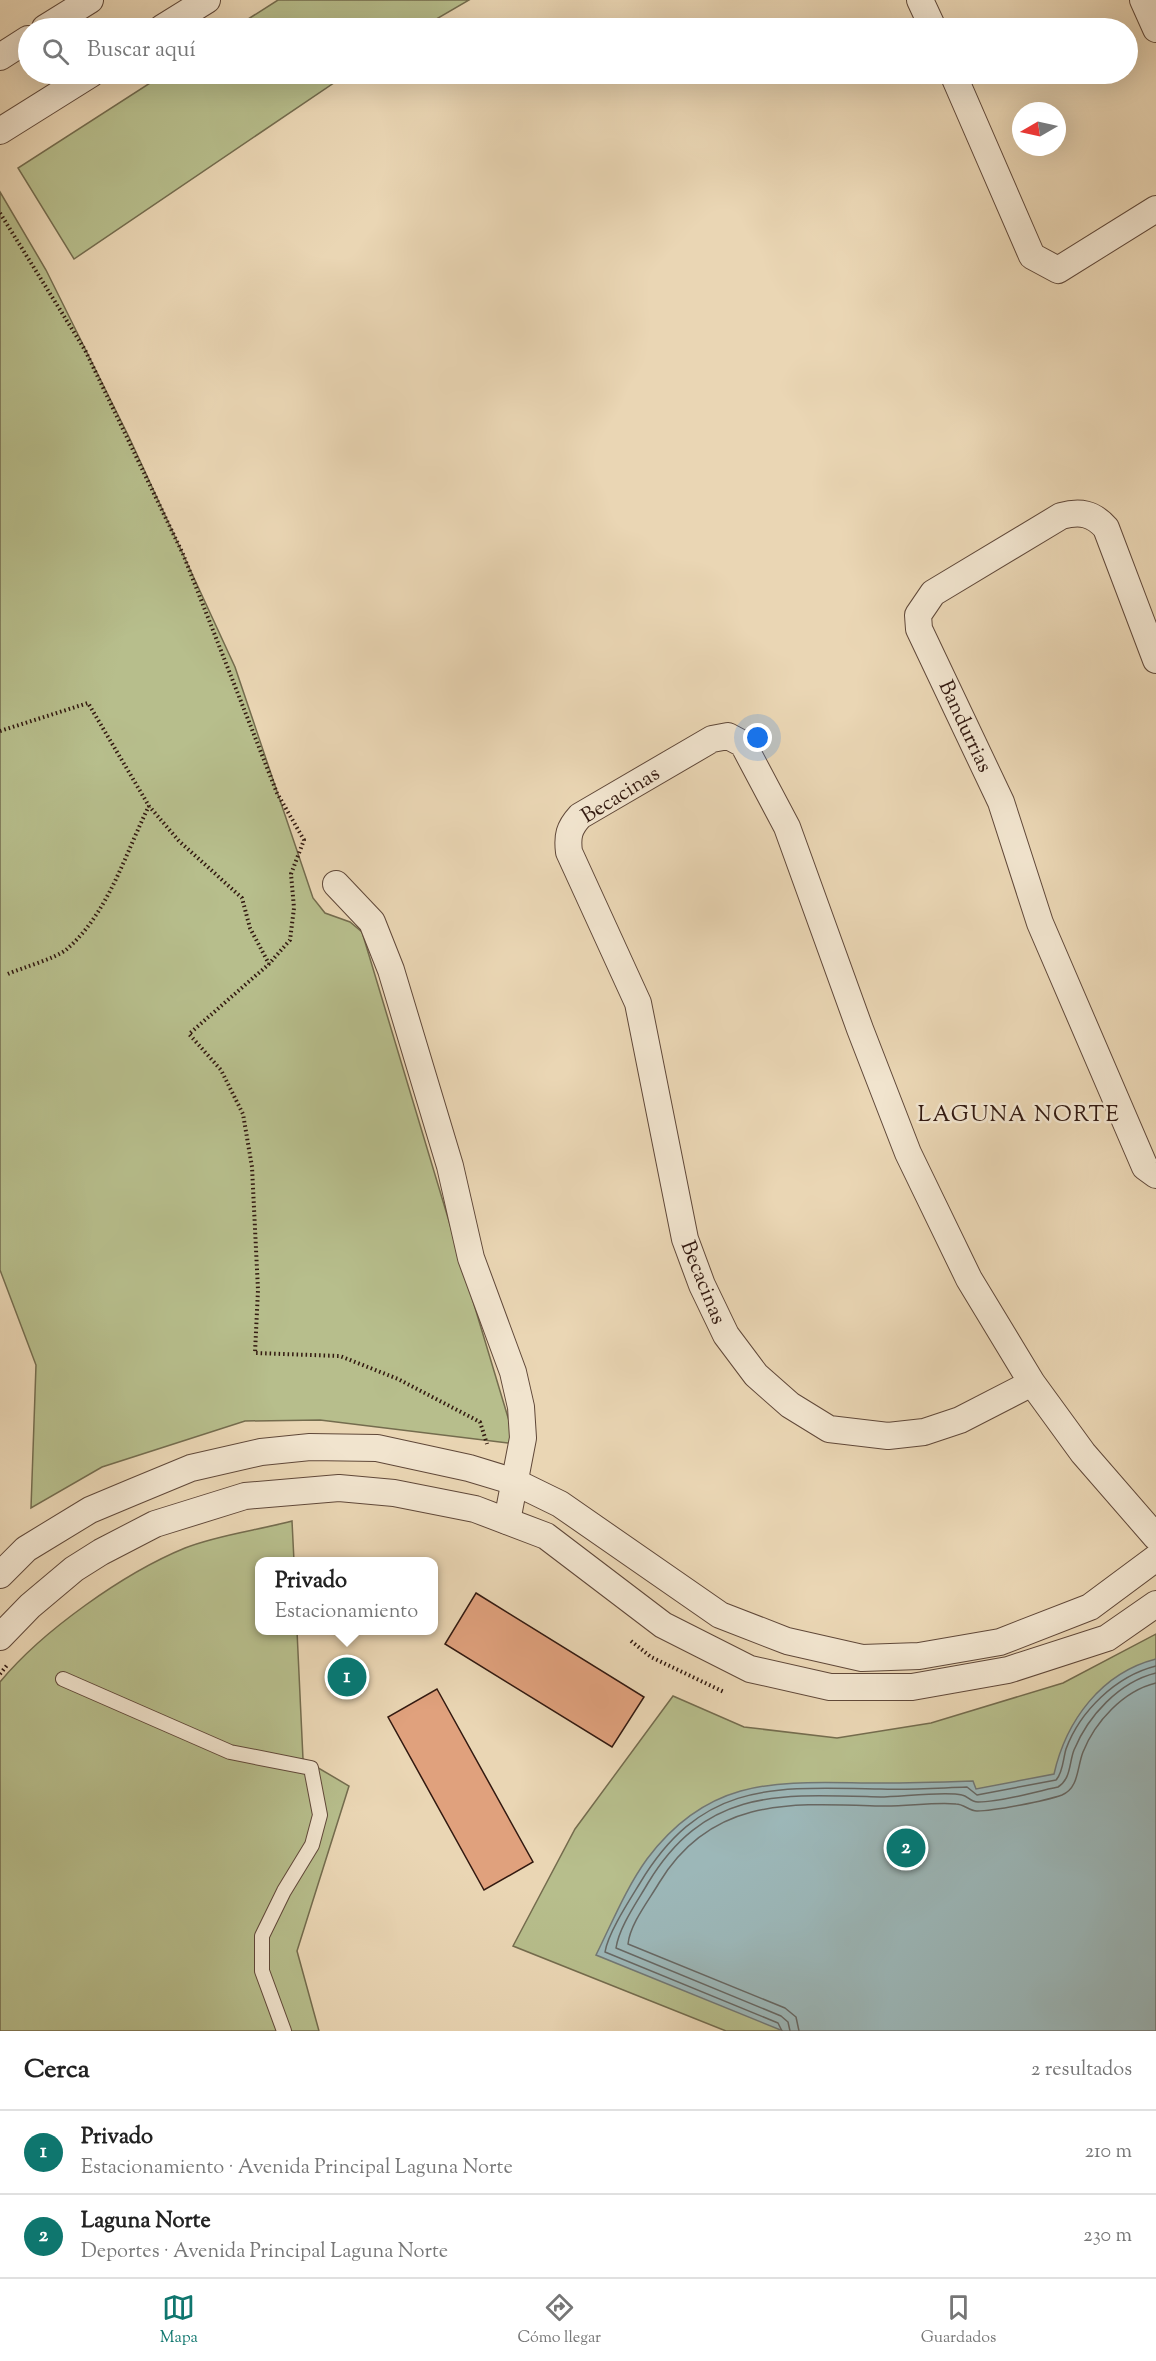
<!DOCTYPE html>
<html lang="es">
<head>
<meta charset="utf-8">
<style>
	body { margin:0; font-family:"Sorts Mill Goudy",serif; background:#f6f6f6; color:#222 }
	.compass { position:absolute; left:1012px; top:102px; width:54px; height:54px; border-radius:50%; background:#fff; box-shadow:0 6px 24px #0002; rotate:261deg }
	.you { position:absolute; left:758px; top:738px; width:21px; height:21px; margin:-15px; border:4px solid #fff; border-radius:50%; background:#1a73e8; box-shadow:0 0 0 9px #1a73e833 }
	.badge { display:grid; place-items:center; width:39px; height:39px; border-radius:50%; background:#0f766e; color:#fff; font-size:20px; font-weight:700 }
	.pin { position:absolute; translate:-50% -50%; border:3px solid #fff; box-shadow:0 2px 6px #0006 }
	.popup { position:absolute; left:255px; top:1557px; width:183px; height:78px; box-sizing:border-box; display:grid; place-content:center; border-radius:12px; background:#fff; filter:drop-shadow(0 2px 4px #0005); font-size:20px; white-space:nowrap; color:#767676 }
	.popup b { font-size:22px; color:#222 }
	.popup::after { content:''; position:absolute; left:50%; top:100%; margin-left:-12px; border:12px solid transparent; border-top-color:#fff }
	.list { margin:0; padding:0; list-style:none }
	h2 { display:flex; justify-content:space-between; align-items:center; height:78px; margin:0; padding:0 24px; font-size:26px }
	h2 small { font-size:20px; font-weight:400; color:#767676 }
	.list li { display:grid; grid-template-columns:39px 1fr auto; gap:18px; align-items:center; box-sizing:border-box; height:84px; padding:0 24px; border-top:2px solid #e0e0e0 }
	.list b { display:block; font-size:22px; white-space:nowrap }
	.list p { margin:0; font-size:20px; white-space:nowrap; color:#767676 }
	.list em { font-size:20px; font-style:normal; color:#767676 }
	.icon { flex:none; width:33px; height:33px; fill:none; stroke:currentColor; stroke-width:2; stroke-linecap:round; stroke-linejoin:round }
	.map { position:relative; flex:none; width:1156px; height:2031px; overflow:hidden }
	.search { position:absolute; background:#fff; box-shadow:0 6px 24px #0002; left:18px; right:18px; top:18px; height:66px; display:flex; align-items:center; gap:15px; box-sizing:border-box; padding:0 21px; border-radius:33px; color:#767676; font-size:22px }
	.sheet { height:246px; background:#fff }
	nav { display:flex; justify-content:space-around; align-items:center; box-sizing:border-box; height:84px; border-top:2px solid #e0e0e0; background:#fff; font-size:16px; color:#767676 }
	nav a { display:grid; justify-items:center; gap:3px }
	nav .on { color:#0f766e }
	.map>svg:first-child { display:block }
	.green { fill:#b7be8c; stroke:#746c4e; stroke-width:1.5 }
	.water { fill:#9cb7b8; stroke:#727875; stroke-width:1.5 }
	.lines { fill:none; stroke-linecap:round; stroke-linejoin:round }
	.shore { stroke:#676864; stroke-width:1.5 }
	.building { fill:#e0a17d; stroke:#321910; stroke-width:1.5 }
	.lane-casing { stroke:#604839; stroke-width:16 }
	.street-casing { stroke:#604839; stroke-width:28 }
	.path { stroke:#321910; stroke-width:4; stroke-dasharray:1.5 3; stroke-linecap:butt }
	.lane { stroke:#f1e4ce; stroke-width:14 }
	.street { stroke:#f1e4ce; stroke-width:26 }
	.labels { text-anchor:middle; stroke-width:5; stroke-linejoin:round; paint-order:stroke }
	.street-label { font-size:21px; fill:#321910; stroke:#f1e4ce }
	.neighbourhood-label { font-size:22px; letter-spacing:1.5px; fill:#321910; stroke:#f1e4ce }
</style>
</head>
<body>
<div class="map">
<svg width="1156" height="2031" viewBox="0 0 1156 2031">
	<rect width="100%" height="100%" fill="#ead6b4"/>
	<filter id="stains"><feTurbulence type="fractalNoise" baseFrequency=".00333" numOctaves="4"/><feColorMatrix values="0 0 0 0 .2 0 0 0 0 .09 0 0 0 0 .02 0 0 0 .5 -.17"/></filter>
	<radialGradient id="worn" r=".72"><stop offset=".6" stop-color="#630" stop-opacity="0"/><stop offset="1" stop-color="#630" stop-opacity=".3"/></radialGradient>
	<!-- green -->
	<g class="green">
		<polygon points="278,0 469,0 421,28 234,28"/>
		<polygon points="164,74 347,74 74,259 18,168"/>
		<polygon points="0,192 46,270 129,437 235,667 313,898 325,913 350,922 362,932 516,1444 320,1420 245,1421 102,1467 31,1508 36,1365 0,1270"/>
		<path d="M 292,1521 L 294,1561 L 260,1562 L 260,1630 L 297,1631 L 303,1759 L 349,1786 L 297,1951 L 319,2031 L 0,2031 L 0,1682 C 42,1631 124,1573 185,1548 C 217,1535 259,1530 292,1521 Z"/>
		<polygon points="1156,1634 1156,2031 726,2031 513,1946 575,1829 673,1696 744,1727 837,1738 931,1723 1063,1683"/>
	</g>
	<!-- water -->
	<path class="water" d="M 1156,1659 L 1156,2031 L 783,2031 L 596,1955 C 612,1923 626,1888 647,1859 C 713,1771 786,1783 882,1783 C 913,1783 943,1782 973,1781 L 976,1789 L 1054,1774 C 1066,1721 1101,1673 1156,1659 Z"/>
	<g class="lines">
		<!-- shore -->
		<g class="shore">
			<path d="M 782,2031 L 778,2023 L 605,1952 C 608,1933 629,1901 640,1883 C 702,1780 774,1787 881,1789 C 909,1790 938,1788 967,1787 L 977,1795 L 1056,1780 C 1063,1773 1063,1759 1066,1749 C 1080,1711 1116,1676 1156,1666"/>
			<path d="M 790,2031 L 788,2022 L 781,2016 L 616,1948 C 619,1927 637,1902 648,1883 C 706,1787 781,1794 880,1797 C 900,1797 945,1791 962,1795 C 968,1796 970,1802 978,1802 C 1003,1802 1033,1792 1058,1787 C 1071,1779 1069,1763 1074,1750 C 1088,1716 1119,1682 1156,1673"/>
			<path d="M 799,2031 L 796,2017 L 785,2008 L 628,1944 C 630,1924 649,1900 659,1883 C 711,1797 791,1803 879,1806 C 905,1807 931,1802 956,1804 C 964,1804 969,1811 977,1811 C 994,1811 1045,1801 1062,1795 C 1079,1788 1077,1767 1083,1752 C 1095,1722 1123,1691 1156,1683"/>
		</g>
	</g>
	<!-- building -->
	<g class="building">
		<polygon points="476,1593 644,1697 612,1747 445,1644"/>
		<polygon points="437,1689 533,1862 484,1890 388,1717"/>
	</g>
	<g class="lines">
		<!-- lane casing -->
		<g class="lane-casing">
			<polyline id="lane" points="63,1679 230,1752 311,1768 320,1815 312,1845 284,1891 262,1936 262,1971 284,2031"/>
		</g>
		<!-- street casing -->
		<g class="street-casing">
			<g id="street">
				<polyline points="920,0 933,28"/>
				<polyline points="1143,0 1156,29"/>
				<polyline points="45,28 90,0"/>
				<polyline points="162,28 207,0"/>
				<polyline points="0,57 28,39"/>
				<polyline points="953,74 1032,256 1058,270 1156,209"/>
				<polyline points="0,131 91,74"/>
				<path d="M 1156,660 L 1106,528 C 1093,513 1080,511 1061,516 L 933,593 L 918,615 L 919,629 L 1001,802 L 1040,923 L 1145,1167 L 1156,1175"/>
				<polyline points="336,884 372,922 391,970 450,1166 471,1258 513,1372 521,1407 523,1438 507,1521"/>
				<path d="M 1032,1383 L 960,1420 L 924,1432 L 888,1436 L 829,1429 L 790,1405 L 756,1375 L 726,1335 L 702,1285 L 685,1239 L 638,1003 L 569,852 C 567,836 569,828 580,816 L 712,739 L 728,736 L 743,744 L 787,827 L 860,1029 L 908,1153 L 969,1279 L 1032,1383 L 1083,1453 L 1156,1537"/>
				<polyline points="0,1575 26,1549 90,1510 133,1492 191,1468 261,1452 310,1447 377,1448 469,1468 515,1482 560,1504 720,1615 787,1641 862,1658 919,1656 1000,1642 1090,1607 1156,1558"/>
				<polyline points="0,1637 30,1606 74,1569 101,1552 155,1524 245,1496 339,1488 394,1493 475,1509 546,1536 663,1625 750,1669 830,1687 912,1687 1008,1670 1107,1638 1156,1604"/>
			</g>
		</g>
		<!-- path -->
		<g class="path">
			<polyline points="0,213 85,350 183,554 277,793 304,840 291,874 294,908 290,940 269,964 189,1034 221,1070 243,1114 252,1167 258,1290 255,1353 340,1356 398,1379 480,1422 487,1444"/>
			<polyline points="0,731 88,703 149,806 179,841 242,898 250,928 269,964"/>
			<path d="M 8,974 C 23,967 55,959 67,949 C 109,912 125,854 149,806"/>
			<polyline points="631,1641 651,1657 724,1692"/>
			<polyline points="0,1674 8,1664"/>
		</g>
		<!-- lane -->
		<use href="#lane" class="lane"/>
		<!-- street -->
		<use href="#street" class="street"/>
	</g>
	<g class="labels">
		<!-- street labels -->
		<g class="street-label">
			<text transform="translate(966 726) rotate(65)" y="7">Bandurrias</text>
			<text transform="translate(620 794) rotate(-32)" y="7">Becacinas</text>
			<text transform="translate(704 1282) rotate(68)" y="7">Becacinas</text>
		</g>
		<!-- neighbourhood labels -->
		<g class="neighbourhood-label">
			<text x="1019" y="1121">LAGUNA NORTE</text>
		</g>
	</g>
	<rect width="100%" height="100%" filter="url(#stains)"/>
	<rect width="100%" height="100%" fill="url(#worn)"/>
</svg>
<svg class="compass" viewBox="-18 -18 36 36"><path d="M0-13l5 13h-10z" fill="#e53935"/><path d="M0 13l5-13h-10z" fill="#767676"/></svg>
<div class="you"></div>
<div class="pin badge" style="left:347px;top:1677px">1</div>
<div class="popup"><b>Privado</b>Estacionamiento</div>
<div class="pin badge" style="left:906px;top:1848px">2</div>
<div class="search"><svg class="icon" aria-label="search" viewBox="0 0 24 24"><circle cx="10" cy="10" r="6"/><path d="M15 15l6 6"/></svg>Buscar aquí</div>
</div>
<section class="sheet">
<h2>Cerca<small>2 resultados</small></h2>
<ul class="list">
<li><span class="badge">1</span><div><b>Privado</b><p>Estacionamiento · Avenida Principal Laguna Norte</p></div><em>210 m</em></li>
<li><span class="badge">2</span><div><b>Laguna Norte</b><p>Deportes · Avenida Principal Laguna Norte</p></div><em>230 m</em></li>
</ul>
</section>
<nav>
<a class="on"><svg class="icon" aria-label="map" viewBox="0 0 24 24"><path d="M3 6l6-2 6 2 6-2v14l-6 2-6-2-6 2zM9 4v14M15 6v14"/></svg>Mapa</a>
<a><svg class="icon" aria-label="directions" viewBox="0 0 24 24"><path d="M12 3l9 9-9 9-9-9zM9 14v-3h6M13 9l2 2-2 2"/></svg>Cómo llegar</a>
<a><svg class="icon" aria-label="saved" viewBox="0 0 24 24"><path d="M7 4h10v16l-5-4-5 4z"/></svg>Guardados</a>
</nav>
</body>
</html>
